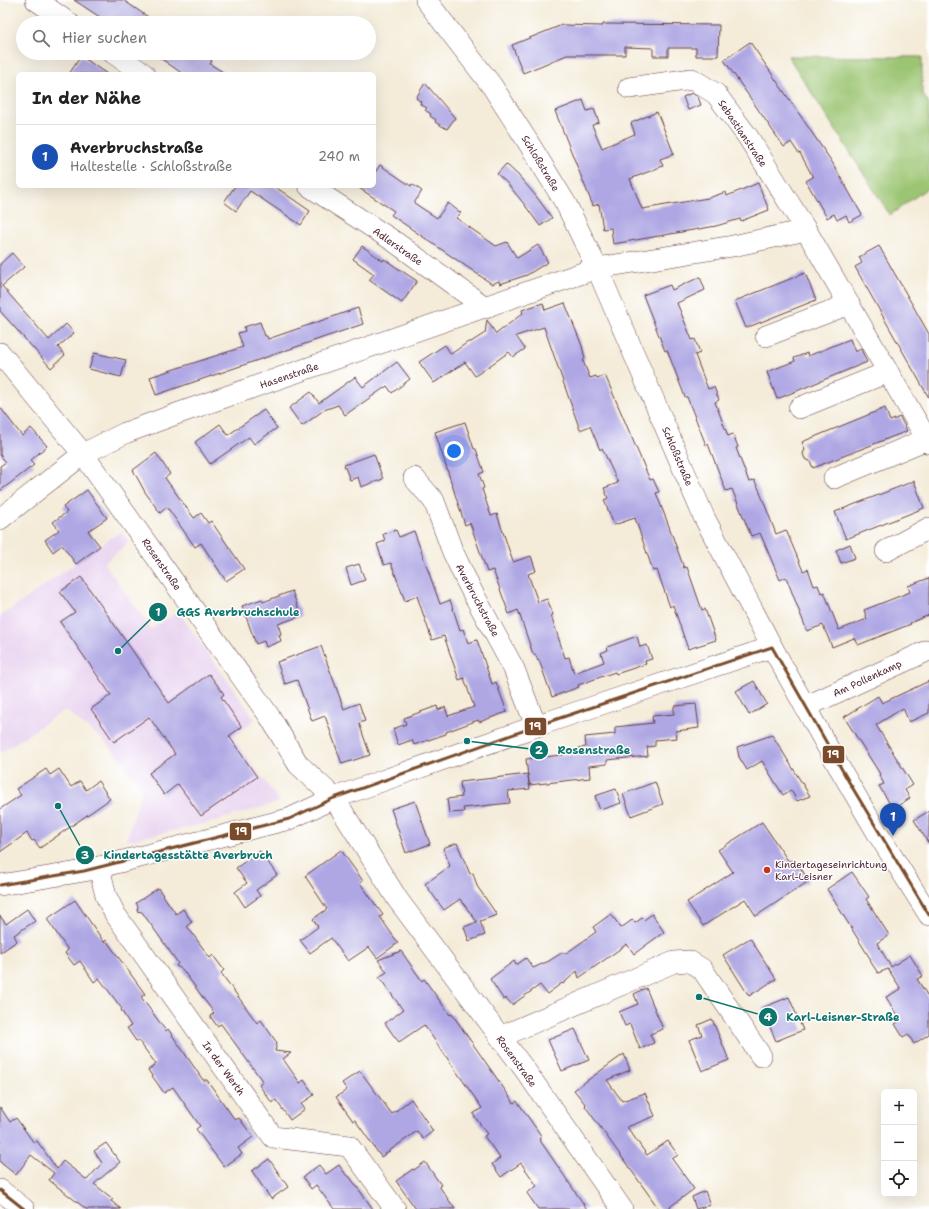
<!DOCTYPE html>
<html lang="de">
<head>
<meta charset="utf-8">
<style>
	body { margin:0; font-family:"Shantell Sans",sans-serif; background:#f6f6f6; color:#222 }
	.controls { position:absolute; right:12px; bottom:12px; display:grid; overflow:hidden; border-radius:6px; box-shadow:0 4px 16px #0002 }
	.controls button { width:36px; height:36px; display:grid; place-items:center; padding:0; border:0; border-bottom:1px solid #e0e0e0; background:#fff; color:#222; font:20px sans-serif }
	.you { position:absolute; left:454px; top:451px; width:14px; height:14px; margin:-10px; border:3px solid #fff; border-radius:50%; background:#1a73e8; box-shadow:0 0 0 6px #1a73e833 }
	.badge { display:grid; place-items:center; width:26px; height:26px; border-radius:50%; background:#1a73e8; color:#fff; font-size:13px; font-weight:700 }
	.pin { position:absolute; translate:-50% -33px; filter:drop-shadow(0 1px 2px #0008) }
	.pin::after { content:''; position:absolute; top:21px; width:14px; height:12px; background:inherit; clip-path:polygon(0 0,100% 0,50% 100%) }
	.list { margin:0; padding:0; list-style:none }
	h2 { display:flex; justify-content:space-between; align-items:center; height:52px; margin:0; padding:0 16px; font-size:17px }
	h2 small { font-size:13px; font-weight:400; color:#767676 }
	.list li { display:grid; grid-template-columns:26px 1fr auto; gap:12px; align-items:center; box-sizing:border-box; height:64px; padding:0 16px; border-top:1px solid #e0e0e0 }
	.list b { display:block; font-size:15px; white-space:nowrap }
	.list p { margin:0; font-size:13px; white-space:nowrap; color:#767676 }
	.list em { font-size:13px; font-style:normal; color:#767676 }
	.icon { flex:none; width:22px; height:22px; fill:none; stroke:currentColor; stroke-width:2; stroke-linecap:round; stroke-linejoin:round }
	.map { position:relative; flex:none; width:929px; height:1209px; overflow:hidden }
	.search { position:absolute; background:#fff; box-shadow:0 4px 16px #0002; left:16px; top:16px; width:360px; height:44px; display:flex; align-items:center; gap:10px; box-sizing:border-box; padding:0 14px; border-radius:22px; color:#767676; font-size:15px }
	.panel { position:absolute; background:#fff; box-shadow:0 4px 16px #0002; left:16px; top:72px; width:360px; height:116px; border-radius:6px }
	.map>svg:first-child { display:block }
	.built { fill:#e7d2ef }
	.green { fill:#9bc572; stroke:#72724e }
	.building { fill:#afa7e4 }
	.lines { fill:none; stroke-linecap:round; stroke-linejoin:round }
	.minor-casing { stroke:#643e45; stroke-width:22 }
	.minor { stroke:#fff; stroke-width:21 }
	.bus-1-casing { stroke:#fff; stroke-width:6 }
	.bus-1 { stroke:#7a4b2a; stroke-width:3 }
	.poi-dot { fill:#c8321e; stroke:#fff; stroke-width:1.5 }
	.labels { text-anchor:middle; stroke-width:3; stroke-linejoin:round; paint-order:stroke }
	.street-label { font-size:10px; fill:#4a1f2b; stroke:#fff }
	.poi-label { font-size:10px; fill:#4a1f2b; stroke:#fff; text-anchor:start }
	.leader { fill:none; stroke:#0f766e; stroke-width:1.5 }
	.callout-dot { fill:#0f766e; stroke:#fff; stroke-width:1.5 }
	.mark-label { font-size:12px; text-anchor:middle; font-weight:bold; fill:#fff }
	.callout-label { font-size:11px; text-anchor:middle; font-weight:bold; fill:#0f766e; stroke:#fff; stroke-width:3; stroke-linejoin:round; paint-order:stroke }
	.line-badge { stroke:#fff; stroke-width:1.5 }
	.badge-label { font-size:11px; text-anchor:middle; font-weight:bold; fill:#fff }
</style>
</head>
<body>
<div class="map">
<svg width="929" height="1209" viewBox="0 0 929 1209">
	<rect width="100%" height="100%" fill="#fff"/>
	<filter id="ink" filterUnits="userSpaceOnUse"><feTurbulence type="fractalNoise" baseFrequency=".025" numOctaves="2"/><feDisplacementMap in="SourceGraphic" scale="8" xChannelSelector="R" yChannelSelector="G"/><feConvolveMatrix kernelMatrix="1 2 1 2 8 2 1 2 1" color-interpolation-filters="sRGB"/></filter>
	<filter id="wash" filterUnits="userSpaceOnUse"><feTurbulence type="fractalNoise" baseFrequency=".012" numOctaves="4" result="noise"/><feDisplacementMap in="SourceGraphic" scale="16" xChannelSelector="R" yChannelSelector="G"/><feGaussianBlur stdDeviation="0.9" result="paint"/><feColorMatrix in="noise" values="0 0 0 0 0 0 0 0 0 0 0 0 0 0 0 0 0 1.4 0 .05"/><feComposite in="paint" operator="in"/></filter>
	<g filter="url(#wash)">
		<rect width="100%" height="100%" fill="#f4ecd9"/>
		<!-- built -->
		<polygon class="built" points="121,531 129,542 104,563 151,629 178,612 255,719 233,738 280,802 205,824 126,841 142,790 109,745 65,710 0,753 0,617"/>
		<!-- green -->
		<polygon class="green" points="788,56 922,57 922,93 929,104 929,187 890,215"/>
		<g id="blocks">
			<!-- building -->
			<g class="building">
				<polygon points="74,0 123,0 157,23 109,23"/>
				<polygon points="603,24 719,25 718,56 696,56 696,48 668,48 668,56 653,56 653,48 625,47 625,55 567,55 523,73 512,45 562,25 603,26"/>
				<polygon points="750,42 832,162 862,215 849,222 846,215 837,220 834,214 827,218 806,181 813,177 800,153 799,154 791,142 784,147 724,60"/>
				<polygon points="153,53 201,53 212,61 210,64 226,74 183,74"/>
				<polygon points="81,56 107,74 69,74"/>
				<polygon points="425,83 455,118 447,129 435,122 436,120 430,116 431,114 425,110 427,108 420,104 421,102 416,98"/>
				<polygon points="692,93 698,97 701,105 688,110 683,97"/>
				<polygon points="583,100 587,111 594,109 599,122 592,125 602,148 635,134 631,123 657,112 674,154 660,159 663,166 630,179 642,209 708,198 726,192 727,196 758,183 769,210 741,221 740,219 716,226 613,244 611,228 603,229 599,204 593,206 555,111"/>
				<polygon points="506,164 518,175 536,196 552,218 540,226 524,204 507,183 497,174"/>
				<polygon points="380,165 411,186 412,184 422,191 414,203 437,218 448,203 461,213 456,218 496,246 507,242 517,258 538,245 548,262 527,275 500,284 499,281 492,284 391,215 394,211 356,186 374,186 374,174"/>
				<polygon points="235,186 274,186 310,211 301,225 250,191 236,211 224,202"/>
				<polygon points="362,246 383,261 384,259 417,281 402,303 369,280 374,274 353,259"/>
				<polygon points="879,246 929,334 929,398 855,267 862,263 859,257"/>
				<polygon points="12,253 24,267 2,286 49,340 66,324 74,333 58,347 65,355 51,368 0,311 0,264"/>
				<polygon points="805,273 816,300 746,328 735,301"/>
				<polygon points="700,277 705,290 677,303 692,340 695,339 700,353 695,355 708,389 714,387 719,400 715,402 728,436 733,434 738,447 736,448 749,482 754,480 758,487 776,534 786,530 803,571 808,569 814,586 818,585 821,593 824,592 839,630 867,619 864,610 910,592 908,586 929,578 929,615 910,623 911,624 858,645 854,638 832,647 823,625 807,631 786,577 780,580 760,533 751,536 732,489 726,491 708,444 706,445 687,397 685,397 667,350 665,351 643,295 670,285 672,290"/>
				<polygon points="543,303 545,310 565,303 582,346 585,358 583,361 590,378 596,376 597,378 605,375 650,480 653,479 659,492 656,493 667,521 684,568 687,567 702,610 705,609 716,640 688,649 673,605 670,607 657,570 653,571 635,518 614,525 604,500 608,498 604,488 618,483 602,448 600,450 590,426 580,430 544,327 516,336 525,349 513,357 509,352 475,376 465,362 434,383 419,362 445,345 451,354 468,342 471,342 485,333 487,320 496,334 523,313 522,310"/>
				<polygon points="358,308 363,324 156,395 150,377 243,347 238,333 245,331 244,327 260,322 265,336 267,336 268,339"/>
				<polygon points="850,339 855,352 861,349 867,362 777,399 767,372 795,361 794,358 807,353 808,356"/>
				<polygon points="94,353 126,360 121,377 89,369"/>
				<polygon points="397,362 410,379 392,393 387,386 345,415 338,405 324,410 302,426 289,408 311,392 319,403 355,377 363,387"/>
				<polygon points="0,407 22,436 31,428 47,446 30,461 34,465 0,491 0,466 6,462 0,455"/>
				<polygon points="885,408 890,421 900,417 907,431 813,468 810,461 805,459 803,454 805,449 802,442"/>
				<polygon points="264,410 277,428 254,444 249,437 210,464 195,442 220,424 228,435"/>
				<polygon points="465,422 474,449 476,449 484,472 479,474 484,488 482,489 491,516 497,514 513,562 531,556 536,571 528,574 538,602 547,599 553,615 551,615 565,658 569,657 574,673 604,662 601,653 608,650 607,647 637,636 640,647 647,645 652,659 645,661 646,664 616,674 615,672 578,685 579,687 552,697 539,660 538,661 535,654 533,654 518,610 509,614 493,570 487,572 470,523 465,525 435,432"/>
				<polygon points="156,453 170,474 165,478 194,518 201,513 208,523 211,521 244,569 226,581 201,543 195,547 167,507 160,513 145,492 133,470"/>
				<polygon points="374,454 383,479 361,487 358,477 350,480 344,465"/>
				<polygon points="914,481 924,508 846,539 835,512"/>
				<polygon points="87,490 107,518 88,531 100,546 76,564 62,545 53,552 45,540 59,530 53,522 67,512 63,507"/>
				<polygon points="396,530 399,537 414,531 440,604 450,600 460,630 463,629 468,643 477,640 492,684 496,682 507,712 479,722 478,720 446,732 446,734 414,745 412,740 398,745 393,729 406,724 404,718 437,706 438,710 445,707 448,716 474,707 464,678 459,680 444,636 432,640 417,596 405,601 391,563 384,565 377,544 385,541 383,534"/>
				<polygon points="850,544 855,558 841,563 836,550"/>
				<polygon points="359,564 365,580 351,585 346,568"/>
				<polygon points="81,577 169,703 209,674 224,694 221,697 242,727 229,736 257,777 201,816 178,784 164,795 149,773 175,754 149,717 114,742 91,709 111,695 60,622 75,612 60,592"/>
				<polygon points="292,591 301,616 278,624 281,634 279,635 281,641 266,647 264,641 256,644 242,606 262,599 263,602"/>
				<polygon points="321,646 344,709 359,703 365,721 359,723 370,755 342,764 325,716 312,721 297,680 285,684 277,662"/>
				<polygon points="754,681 767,704 749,715 736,691"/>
				<polygon points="929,681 929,713 909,722 903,708 876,725 913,785 905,790 910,798 893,809 879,786 884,784 879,775 880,774 844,717 878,696 882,703"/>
				<polygon points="696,704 699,728 676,731 677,738 655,740 655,746 647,747 648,756 607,760 607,764 589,766 590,778 529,785 526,759 579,753 579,748 586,747 585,737 615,734 615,727 653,723 652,716 674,714 674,706"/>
				<polygon points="772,735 776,741 810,796 797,801 791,790 783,795 762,761 747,770 739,757 737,747"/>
				<polygon points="46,769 50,775 59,769 71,787 80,781 86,790 98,781 110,799 40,848 34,840 32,841 27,833 0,852 0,809 21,795 16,789"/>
				<polygon points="528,774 530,789 508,791 510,803 463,808 464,812 449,813 447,799 462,797 460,782"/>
				<polygon points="655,782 663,804 631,816 623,794"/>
				<polygon points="616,789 621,803 600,810 595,796"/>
				<polygon points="415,801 430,844 406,853 391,809"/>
				<polygon points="929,811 929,844 914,820"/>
				<polygon points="762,822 789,862 792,860 798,869 800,867 809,881 756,916 745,899 703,926 687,902 733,872 718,850"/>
				<polygon points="457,843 470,874 473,873 477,886 497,915 480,921 485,935 469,941 464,927 477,922 460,899 444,910 425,884 450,866 443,848"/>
				<polygon points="341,850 363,881 360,883 383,915 380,917 398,943 377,958 369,947 348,961 331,938 310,953 300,940 318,927 313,919 327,909 305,876"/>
				<polygon points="260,851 277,875 256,890 260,896 245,907 235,892 247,883 236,868"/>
				<polygon points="852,872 869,897 866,899 889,935 877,943 891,967 910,955 923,976 917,979 929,998 929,1034 914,1044 908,1034 903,1037 895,1024 900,1021 886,997 901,989 888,969 878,973 870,961 871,960 827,889"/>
				<polygon points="158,888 176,914 183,909 192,922 187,926 210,958 213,955 218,962 224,970 221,973 257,1023 261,1020 277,1043 275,1051 291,1053 283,1059 300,1083 304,1080 314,1095 301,1104 305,1109 290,1120 276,1100 272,1103 259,1085 263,1082 221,1024 217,1026 210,1016 214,1013 182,969 176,966 178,963 142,912 137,911 138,906 136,903"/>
				<polygon points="75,900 104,942 106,940 145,994 141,997 166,1031 168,1029 203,1080 207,1080 235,1120 239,1118 253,1137 238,1148 242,1154 224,1167 196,1129 200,1126 173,1087 164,1093 148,1070 156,1064 138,1040 136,1041 127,1028 131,1026 121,1010 122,1009 99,978 94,982 80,961 74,965 65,953 68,950 47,919"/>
				<polygon points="27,909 35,921 14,935 17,941 0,953 0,916 6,924"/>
				<polygon points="611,914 621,928 632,920 635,923 642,918 644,920 652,914 664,932 634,954 627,944 579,978 577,971 563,984 562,983 547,994 540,985 512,1005 506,998 504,1000 490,979 514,961 516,965 526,958 533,968 549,961 563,952 565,954 596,932 593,927"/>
				<polygon points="750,938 776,979 749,996 723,955"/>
				<polygon points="401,951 422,981 424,979 450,1015 452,1014 514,1103 517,1101 542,1137 539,1139 587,1209 538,1209 527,1193 537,1186 521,1163 501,1177 492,1164 500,1158 484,1136 487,1134 473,1114 482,1108 424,1025 399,1042 394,1036 385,1023 403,1010 379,977 387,972 378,960"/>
				<polygon points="646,988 663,1029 650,1034 654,1043 640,1049 630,1024 625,1026 619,1012 638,1004 634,994"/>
				<polygon points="789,997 803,1030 776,1041 762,1008"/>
				<polygon points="712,1019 729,1060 702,1071 689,1040 702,1035 698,1025"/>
				<polygon points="575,1029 589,1060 562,1071 548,1040"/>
				<polygon points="624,1054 630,1070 607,1080 622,1101 645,1093 655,1116 627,1127 647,1155 668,1141 678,1155 672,1159 694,1189 667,1209 659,1209 585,1106 586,1105 574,1090"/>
				<polygon points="360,1071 392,1114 411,1099 433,1131 423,1139 417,1131 381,1157 355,1120 353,1121 336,1097 347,1090 342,1083"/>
				<polygon points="0,1107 10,1122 16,1118 34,1143 37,1141 57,1169 63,1161 87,1180 102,1163 94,1151 106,1143 120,1162 94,1184 113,1199 111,1201 121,1209 86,1209 49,1180 54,1173 31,1155 16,1175 0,1162"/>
				<polygon points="269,1159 288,1187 271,1199 252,1171"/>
				<polygon points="425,1162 441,1185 439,1186 455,1209 416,1209 396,1181 413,1169 414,1170"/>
				<polygon points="319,1165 326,1174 339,1165 347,1176 349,1176 373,1209 334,1209 316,1185 311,1189 303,1177"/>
				<polygon points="705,1191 710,1205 696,1209 692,1197"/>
			</g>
		</g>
	</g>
	<g filter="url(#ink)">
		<use href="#blocks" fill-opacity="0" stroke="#643e45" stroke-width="1"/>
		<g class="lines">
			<!-- minor casing -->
			<g class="minor-casing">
				<g id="minor">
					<polyline points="36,0 69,23"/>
					<polyline points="426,0 492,86 528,142 566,204 597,268 704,517 772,647 828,748 878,834 929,915"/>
					<polyline points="113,53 144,74"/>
					<polyline points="629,88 692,79 716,94 748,137 806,230 929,443"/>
					<polyline points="309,186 395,242 486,308"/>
					<polyline points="766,336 849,304"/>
					<polyline points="0,353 83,454 270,717 298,764 334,798 398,900 525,1070 622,1209"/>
					<polyline points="799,408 888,372"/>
					<polyline points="414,478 434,501 452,550 468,584 514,669 536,726"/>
					<polyline points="834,478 927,439"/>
					<polyline points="0,519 83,454 125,433 179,413 597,268 733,246 806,230"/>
					<polyline points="886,551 929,528"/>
					<polyline points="805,707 929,650"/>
					<polyline points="99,867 106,896 115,914 273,1137 349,1146 395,1209"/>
					<polyline points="0,885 84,871 289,819 334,798 548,722 772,647"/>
					<polyline points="500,1037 674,962 689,961 702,969 761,1056"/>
					<polyline points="0,1190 24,1209"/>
				</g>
			</g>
			<!-- minor -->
			<use href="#minor" class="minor"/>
			<!-- bus-1 casing -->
			<g class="bus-1-casing">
				<g id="bus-1">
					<polyline points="0,885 84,871 289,819 334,798 548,722 772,647 849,782 929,915"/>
					<polyline points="0,1190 24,1209"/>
				</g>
			</g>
			<!-- bus-1 -->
			<use href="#bus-1" class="bus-1"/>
		</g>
	</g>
	<!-- markers -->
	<circle class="poi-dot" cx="767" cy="870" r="4"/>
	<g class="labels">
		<!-- street labels -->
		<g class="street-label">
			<text transform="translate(743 133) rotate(56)" y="4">Sebastianstraße</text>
			<text transform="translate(541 163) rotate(59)" y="4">Schloßstraße</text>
			<text transform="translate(398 246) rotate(35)" y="4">Adlerstraße</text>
			<text transform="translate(289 375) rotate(-19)" y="4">Hasenstraße</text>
			<text transform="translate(678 456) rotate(67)" y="4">Schloßstraße</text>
			<text transform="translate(162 564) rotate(55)" y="4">Rosenstraße</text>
			<text transform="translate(478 600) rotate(62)" y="4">Averbruchstraße</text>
			<text transform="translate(867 678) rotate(-25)" y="4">Am Pollenkamp</text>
			<text transform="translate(517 1061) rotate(54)" y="4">Rosenstraße</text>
			<text transform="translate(224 1068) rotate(54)" y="4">In der Werth</text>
		</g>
		<!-- poi labels -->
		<g class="poi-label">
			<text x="775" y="868">Kindertageseinrichtung<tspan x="775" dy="12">Karl-Leisner</tspan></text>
		</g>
	</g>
	<!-- callouts -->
	<path class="leader" d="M118 651L158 612M467 741L539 750M58 806L85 855M699 997L768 1017"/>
	<g class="callout-dot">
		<circle cx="118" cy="651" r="4"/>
		<circle cx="467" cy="741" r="4"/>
		<circle cx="58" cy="806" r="4"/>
		<circle cx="699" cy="997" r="4"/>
		<circle cx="158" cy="612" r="10"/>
		<circle cx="539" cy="750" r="10"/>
		<circle cx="85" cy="855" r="10"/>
		<circle cx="768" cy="1017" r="10"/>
	</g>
	<g class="mark-label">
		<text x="158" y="616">1</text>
		<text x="539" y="754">2</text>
		<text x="85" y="859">3</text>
		<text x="768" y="1021">4</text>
	</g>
	<g class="callout-label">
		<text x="238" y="616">GGS Averbruchschule</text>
		<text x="594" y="754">Rosenstraße</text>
		<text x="188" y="859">Kindertagesstätte Averbruch</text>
		<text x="843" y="1021">Karl-Leisner-Straße</text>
	</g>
	<g class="line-badge">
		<rect x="524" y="717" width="23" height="19" rx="4" fill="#7a4b2a"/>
		<rect x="822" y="745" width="23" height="19" rx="4" fill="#7a4b2a"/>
		<rect x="229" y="822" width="23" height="19" rx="4" fill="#7a4b2a"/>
	</g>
	<g class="badge-label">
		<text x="535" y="730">19</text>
		<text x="833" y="758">19</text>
		<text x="241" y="835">19</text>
	</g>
</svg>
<div class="controls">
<button>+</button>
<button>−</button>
<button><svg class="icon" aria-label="locate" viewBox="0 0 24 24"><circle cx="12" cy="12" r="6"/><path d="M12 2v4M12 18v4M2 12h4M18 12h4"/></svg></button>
</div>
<div class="you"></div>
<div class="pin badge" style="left:893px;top:836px;background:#1a4fb4">1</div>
<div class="search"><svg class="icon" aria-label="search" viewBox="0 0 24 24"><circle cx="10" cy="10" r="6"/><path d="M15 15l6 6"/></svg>Hier suchen</div>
<section class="panel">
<h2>In der Nähe<small></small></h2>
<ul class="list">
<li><span class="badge" style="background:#1a4fb4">1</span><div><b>Averbruchstraße</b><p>Haltestelle · Schloßstraße</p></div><em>240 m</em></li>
</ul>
</section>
</div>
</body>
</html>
